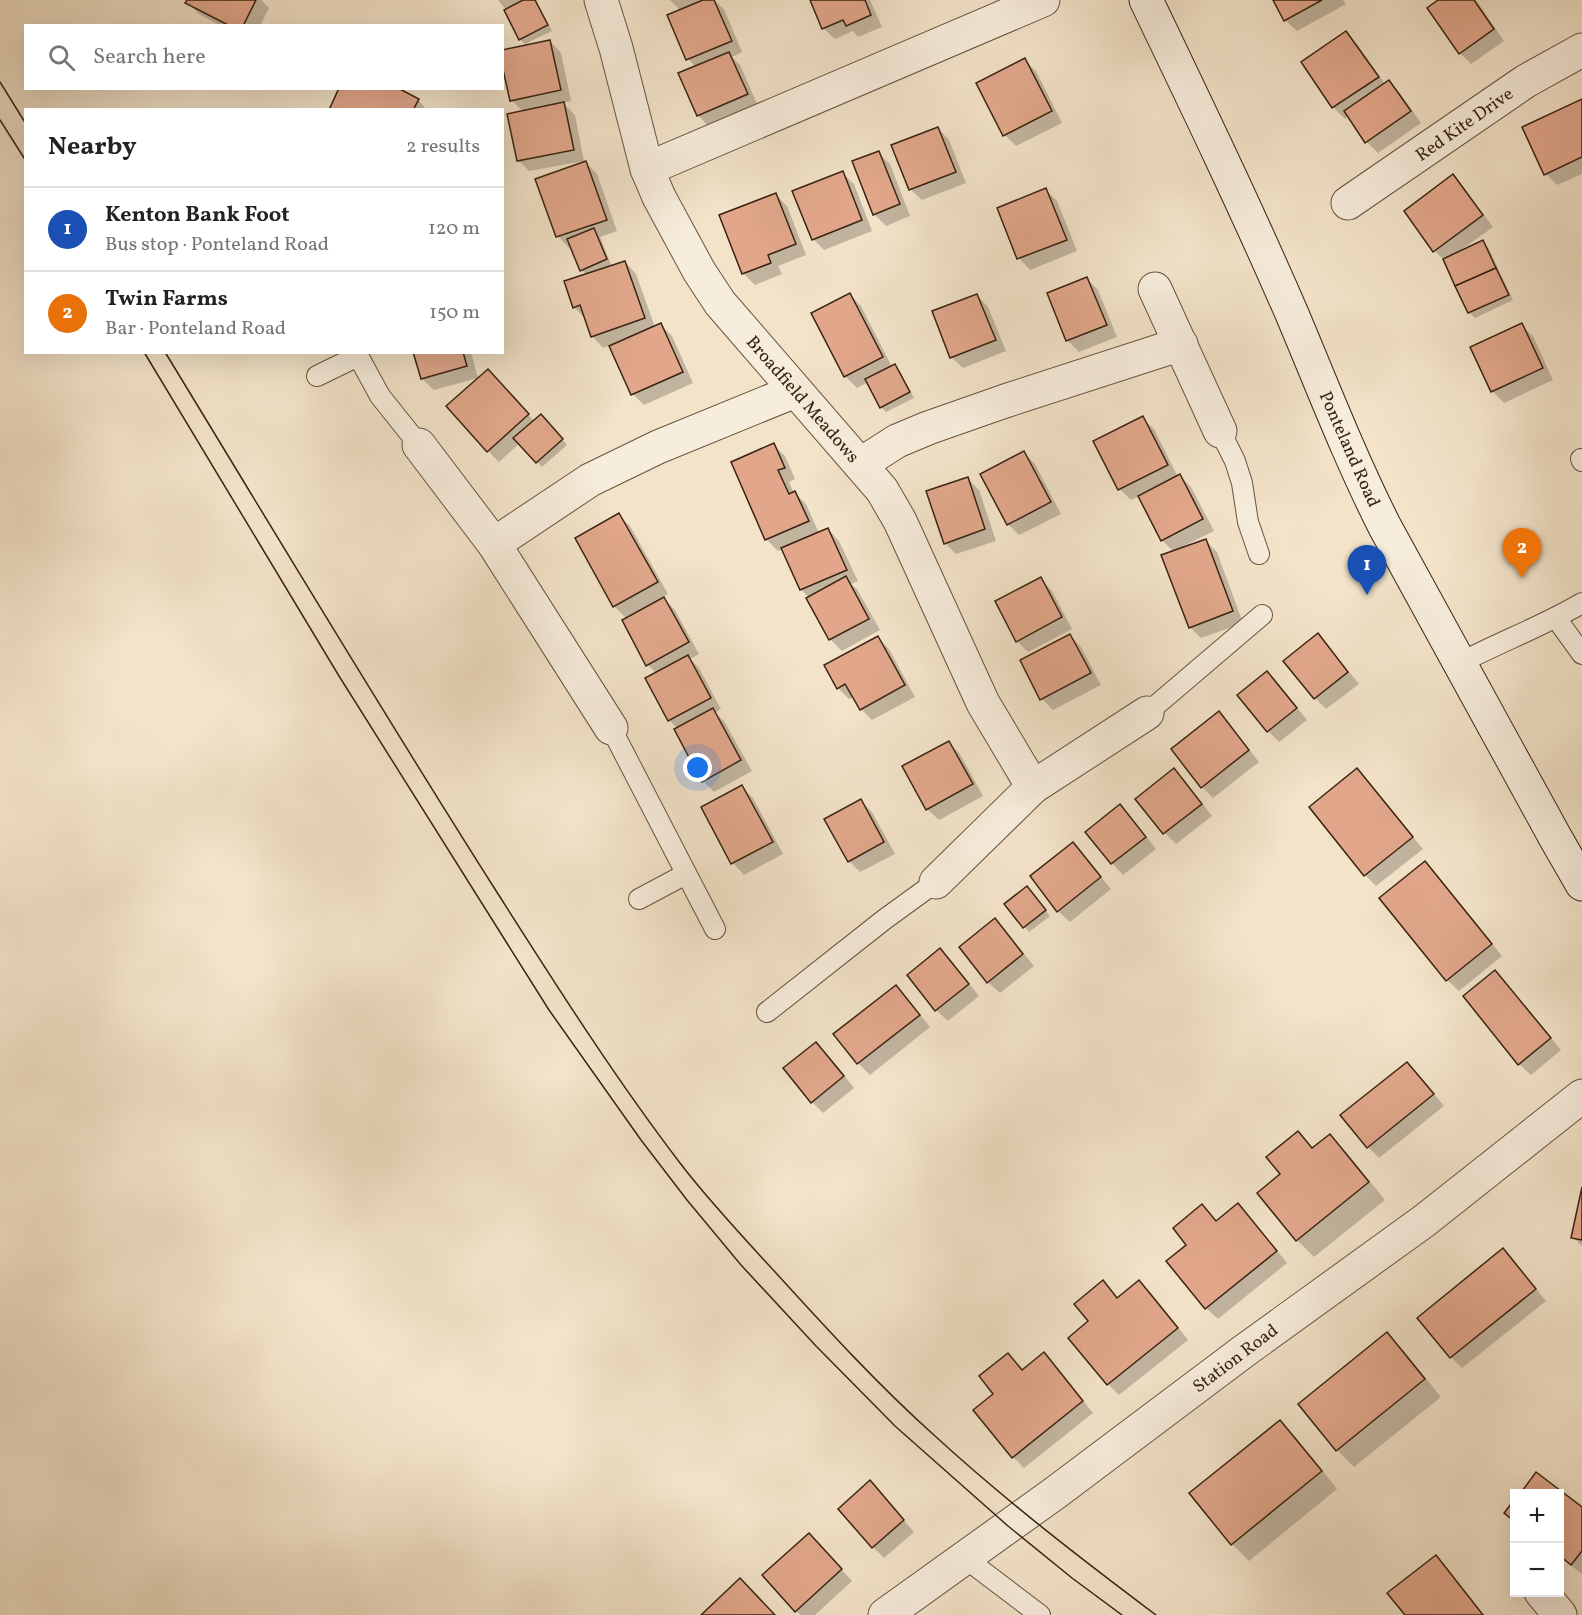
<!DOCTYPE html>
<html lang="en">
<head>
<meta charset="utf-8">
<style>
	body { margin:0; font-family:Vollkorn,serif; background:#f6f6f6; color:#222 }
	.controls { position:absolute; right:18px; bottom:18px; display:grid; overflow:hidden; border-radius:0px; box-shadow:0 6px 24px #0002 }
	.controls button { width:54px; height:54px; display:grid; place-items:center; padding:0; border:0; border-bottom:2px solid #e0e0e0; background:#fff; color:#222; font:30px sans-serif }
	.you { position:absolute; left:698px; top:768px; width:21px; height:21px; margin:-15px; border:4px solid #fff; border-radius:50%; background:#1a73e8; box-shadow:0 0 0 9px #1a73e833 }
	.badge { display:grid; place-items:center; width:39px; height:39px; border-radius:50%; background:#8f2418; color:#fff; font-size:20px; font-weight:700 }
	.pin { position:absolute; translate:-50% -50px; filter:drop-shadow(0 2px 3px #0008) }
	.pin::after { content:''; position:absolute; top:32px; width:21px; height:18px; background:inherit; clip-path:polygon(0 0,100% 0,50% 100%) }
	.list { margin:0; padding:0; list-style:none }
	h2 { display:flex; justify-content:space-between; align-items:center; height:78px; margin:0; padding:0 24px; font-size:26px }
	h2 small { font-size:20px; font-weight:400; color:#767676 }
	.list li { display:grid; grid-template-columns:39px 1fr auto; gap:18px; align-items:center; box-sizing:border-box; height:84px; padding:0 24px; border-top:2px solid #e0e0e0 }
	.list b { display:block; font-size:22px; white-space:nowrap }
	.list p { margin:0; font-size:20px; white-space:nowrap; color:#767676 }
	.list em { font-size:20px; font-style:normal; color:#767676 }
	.icon { flex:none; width:33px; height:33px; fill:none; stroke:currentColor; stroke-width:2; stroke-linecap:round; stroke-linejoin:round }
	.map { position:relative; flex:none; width:1582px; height:1615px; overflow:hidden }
	.search { position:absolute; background:#fff; box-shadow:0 6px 24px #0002; left:24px; top:24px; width:480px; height:66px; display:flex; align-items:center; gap:15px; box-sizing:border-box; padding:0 21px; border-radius:0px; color:#767676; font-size:22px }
	.panel { position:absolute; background:#fff; box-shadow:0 6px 24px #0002; left:24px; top:108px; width:480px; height:246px; border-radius:0px }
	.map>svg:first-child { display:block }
	.shadow { fill:#0003 }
	.building { fill:#e2a78b; stroke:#382311; stroke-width:1.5 }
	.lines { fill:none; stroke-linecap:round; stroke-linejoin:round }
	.service-casing { stroke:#67533f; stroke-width:22 }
	.minor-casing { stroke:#67533f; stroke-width:35 }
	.tertiary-casing { stroke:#67533f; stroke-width:35 }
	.secondary-casing { stroke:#382311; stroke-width:35 }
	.service { stroke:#f7eddc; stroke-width:20 }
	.minor { stroke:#f7eddc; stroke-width:33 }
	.tertiary { stroke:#f7eddc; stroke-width:33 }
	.secondary { stroke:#f7eddc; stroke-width:33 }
	.tram { stroke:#382311; stroke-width:1.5 }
	.labels { text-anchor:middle; stroke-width:4.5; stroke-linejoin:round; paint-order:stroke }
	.street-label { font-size:18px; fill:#382311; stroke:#f7eddc }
</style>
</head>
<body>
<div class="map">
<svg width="1582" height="1615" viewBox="0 0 1582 1615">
	<rect width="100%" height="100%" fill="#f3e3c9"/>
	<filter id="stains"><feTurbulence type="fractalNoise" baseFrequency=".00333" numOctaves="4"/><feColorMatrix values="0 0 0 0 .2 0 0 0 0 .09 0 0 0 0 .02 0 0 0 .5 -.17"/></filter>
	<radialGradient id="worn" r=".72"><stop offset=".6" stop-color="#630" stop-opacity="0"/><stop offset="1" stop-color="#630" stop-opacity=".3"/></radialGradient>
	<!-- shadow -->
	<g class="shadow">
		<polygon points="189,0 261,0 269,8 260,26 221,26 199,14 187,2"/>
		<polygon points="498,0 538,0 536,1 552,31 525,44 520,39 506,10"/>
		<polygon points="670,0 714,0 724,9 742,52 732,57 740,65 758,106 709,127 698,115 696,67 688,59 681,11"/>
		<polygon points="811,0 870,0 882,27 858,37 853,31 835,39 823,28"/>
		<polygon points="1274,0 1343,0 1346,4 1297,31 1285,20"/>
		<polygon points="1440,0 1476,0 1504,41 1471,64 1460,53"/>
		<polygon points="1346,33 1357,44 1385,84 1389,82 1400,93 1421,123 1378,153 1367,142 1349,116 1345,119 1334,108 1303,63"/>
		<polygon points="550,41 561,53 571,101 563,103 575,115 584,161 529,171 518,160 524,112 511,100"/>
		<polygon points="1024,60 1036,71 1062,123 1016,146 1005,135"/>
		<polygon points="418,100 427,110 330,110"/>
		<polygon points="1582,101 1582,174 1557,185 1546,174"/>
		<polygon points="938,128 949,140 966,183 922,200 910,189"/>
		<polygon points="878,153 890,164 910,216 886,226 874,214"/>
		<polygon points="586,163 597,174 617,231 600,237 612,267 625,262 636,274 655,327 661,325 672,336 693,383 644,405 633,394 611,345 603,348 592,336 586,319 574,307 587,275 581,270 572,247 569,248 558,236"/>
		<polygon points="842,173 854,184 872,231 824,250 813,239"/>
		<polygon points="1453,176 1464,188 1493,227 1461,250 1483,242 1488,247 1513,300 1475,318 1469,312 1445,261 1435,251"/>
		<polygon points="1046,190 1057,201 1077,251 1030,270 1019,258 999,209"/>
		<polygon points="776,195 787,206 806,255 778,266 782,274 755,285 743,273"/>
		<polygon points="1087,279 1098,290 1117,337 1079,352 1068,341 1049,294"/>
		<polygon points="850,295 861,306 892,367 895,366 900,371 914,398 886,412 881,407 868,382 857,388 845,376 813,313"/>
		<polygon points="977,295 988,307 1006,351 963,368 951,357"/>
		<polygon points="1521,325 1533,336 1553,380 1504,403 1492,391"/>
		<polygon points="415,352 471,352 478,378 434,390 422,379"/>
		<polygon points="499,382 534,421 546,421 567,445 542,467 520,443 499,462 488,451"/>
		<polygon points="1142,418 1154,429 1178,477 1180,476 1191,487 1214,531 1184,546 1185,548 1205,540 1217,552 1243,623 1201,638 1190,627 1174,552 1162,540 1139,496 1131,500 1120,489"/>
		<polygon points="773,445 785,456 795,479 789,482 794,493 795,493 806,504 819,533 828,529 839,541 858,581 851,584 857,589 880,630 842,651 831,640 808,598 809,598 801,589 782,549 778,551 766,539"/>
		<polygon points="1024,453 1035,464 1061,514 1019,535 1008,524"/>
		<polygon points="967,478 979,490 996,541 956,554 945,543"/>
		<polygon points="619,515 630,526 668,594 662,597 675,610 699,654 690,659 699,668 721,709 715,713 724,721 752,771 714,792 703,781 678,729 669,720 657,674 648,665 627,619 614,606"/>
		<polygon points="1041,579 1052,591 1072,629 1028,652 1017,641"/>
		<polygon points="1318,635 1329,647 1359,684 1326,709 1315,698"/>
		<polygon points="1070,636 1081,647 1101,685 1053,710 1042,699"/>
		<polygon points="877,637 889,649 915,697 872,720 861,709 854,697 849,699 838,688"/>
		<polygon points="1267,673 1278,684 1307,720 1279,742 1268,731 1239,695"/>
		<polygon points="1218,713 1230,725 1259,762 1213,798 1202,787"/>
		<polygon points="949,743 960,754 983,796 939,820 927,809"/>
		<polygon points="1174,770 1185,781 1212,816 1176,844 1165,833 1137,799"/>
		<polygon points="1357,770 1368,782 1423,849 1376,886 1365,875"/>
		<polygon points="742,787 753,798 783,854 744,875 733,863 703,808"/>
		<polygon points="860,800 872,812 895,854 860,872 849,861"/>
		<polygon points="1120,806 1131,817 1156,849 1123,875 1112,863 1087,832"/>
		<polygon points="1084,856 1111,889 1070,922 1058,911"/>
		<polygon points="1425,863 1436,874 1502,956 1459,991 1447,980 1381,898"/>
		<polygon points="1032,893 1050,916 1029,932 1006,905"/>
		<polygon points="995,920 1006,932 1034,966 1000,993 988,982"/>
		<polygon points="940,950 951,962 979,996 948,1021 936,1010"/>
		<polygon points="1495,972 1506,983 1561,1050 1531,1075 1519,1064"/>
		<polygon points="895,987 907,998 930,1027 870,1075 858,1063 835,1034"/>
		<polygon points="816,1044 828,1055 854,1088 823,1113 812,1102"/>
		<polygon points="1407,1064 1418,1075 1444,1106 1379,1158 1368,1147"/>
		<polygon points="1298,1133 1314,1149 1330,1136 1347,1153 1385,1200 1314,1257 1297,1240 1259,1193 1282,1174"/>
		<polygon points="1582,1194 1582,1246 1573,1237"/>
		<polygon points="1238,1205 1249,1216 1287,1263 1218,1319 1206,1308 1189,1245 1202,1206 1217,1222"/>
		<polygon points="1514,1262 1546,1301 1462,1368 1451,1357"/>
		<polygon points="1103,1282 1119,1299 1139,1282 1151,1293 1188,1340 1119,1395 1108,1384 1090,1321"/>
		<polygon points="1387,1334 1404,1351 1441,1397 1354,1467 1337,1450"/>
		<polygon points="1044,1354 1055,1366 1093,1413 1024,1468 1013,1457 995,1394 1008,1355 1024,1371"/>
		<polygon points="1280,1422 1297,1439 1337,1489 1249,1561 1232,1544"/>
		<polygon points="1537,1474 1582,1509 1582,1574 1560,1557 1560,1494"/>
		<polygon points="881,1494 914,1532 884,1558 873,1547"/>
		<polygon points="820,1546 852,1581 815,1615 801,1615 796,1611"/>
		<polygon points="1436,1557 1447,1568 1484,1615 1407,1615"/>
	</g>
	<!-- building -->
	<g class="building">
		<polygon points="187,0 256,0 243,26 230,26 185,3"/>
		<polygon points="523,0 535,0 548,25 519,40 504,10"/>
		<polygon points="703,0 714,0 732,41 686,60 667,15"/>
		<polygon points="810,0 865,0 871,15 846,26 843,20 822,29"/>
		<polygon points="1273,0 1322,0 1284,21"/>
		<polygon points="1438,0 1474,0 1494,29 1459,54 1427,8"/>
		<polygon points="1346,31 1379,77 1332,108 1301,62"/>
		<polygon points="550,40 561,90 510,101 502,65 502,50"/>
		<polygon points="729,52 748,94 697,116 678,73"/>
		<polygon points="1025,58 1052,111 1003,136 976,83"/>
		<polygon points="1389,80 1411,111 1365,143 1344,111"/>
		<polygon points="339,88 398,88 419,99 413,110 329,110"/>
		<polygon points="1582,99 1582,157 1544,175 1522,127"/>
		<polygon points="564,102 574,150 517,161 507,114"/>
		<polygon points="938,127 956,172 909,190 891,145"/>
		<polygon points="879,151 900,204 873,215 852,161"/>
		<polygon points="586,161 607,220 556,237 535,179"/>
		<polygon points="843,171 862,220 812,240 792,191"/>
		<polygon points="1453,174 1483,215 1433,252 1404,211"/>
		<polygon points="1046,188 1067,240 1017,259 997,208"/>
		<polygon points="776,193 796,244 768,255 771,263 742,274 719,215"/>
		<polygon points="594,228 607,259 580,271 567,239"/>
		<polygon points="1483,240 1496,268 1455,286 1443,259"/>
		<polygon points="625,261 645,318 591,337 580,305 573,308 564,281"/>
		<polygon points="1496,268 1509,295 1468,313 1455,286"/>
		<polygon points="1087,277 1107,325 1066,341 1047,293"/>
		<polygon points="850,293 883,357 844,377 811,313"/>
		<polygon points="977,294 996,340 950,358 932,311"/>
		<polygon points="661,323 683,372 631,395 609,346"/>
		<polygon points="1522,323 1543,368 1491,392 1470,347"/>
		<polygon points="413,352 463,352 467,366 421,379"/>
		<polygon points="895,364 910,392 880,408 865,379"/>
		<polygon points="488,369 529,414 487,452 446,406"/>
		<polygon points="541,414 563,439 536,463 513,438"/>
		<polygon points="1143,416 1168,465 1118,490 1093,441"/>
		<polygon points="774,443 785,468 778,470 789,494 795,491 809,521 765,540 731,462"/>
		<polygon points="1024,451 1051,502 1007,525 980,474"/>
		<polygon points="1180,474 1203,519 1161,541 1138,496"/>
		<polygon points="968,477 985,529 944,544 926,491"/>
		<polygon points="619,513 658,582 613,607 575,538"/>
		<polygon points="828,528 847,570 800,590 781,548"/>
		<polygon points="1206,539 1233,611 1189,628 1161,555"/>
		<polygon points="846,576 869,619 829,640 806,598"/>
		<polygon points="1041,577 1062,617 1016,642 995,601"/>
		<polygon points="664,597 689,642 646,666 622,620"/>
		<polygon points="1318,633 1348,672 1314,699 1283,661"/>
		<polygon points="1070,634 1091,673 1040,700 1020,660"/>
		<polygon points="878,636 905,685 860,710 845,684 837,689 824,665"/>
		<polygon points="688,655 711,698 668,721 645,678"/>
		<polygon points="1267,671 1297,708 1267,732 1237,695"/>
		<polygon points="713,708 741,760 702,782 674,729"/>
		<polygon points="1219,711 1249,750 1201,788 1171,749"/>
		<polygon points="949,741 973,784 926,810 902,766"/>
		<polygon points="1174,768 1202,804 1163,834 1135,799"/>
		<polygon points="1357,768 1413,837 1364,876 1309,807"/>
		<polygon points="742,785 773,842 731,864 701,807"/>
		<polygon points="861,799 884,842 848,862 824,819"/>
		<polygon points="1120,804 1146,837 1111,864 1085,832"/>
		<polygon points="1073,842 1101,877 1057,912 1030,876"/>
		<polygon points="1425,861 1492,944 1446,981 1379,898"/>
		<polygon points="1027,886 1046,910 1023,928 1004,904"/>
		<polygon points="995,918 1023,954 987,983 959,947"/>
		<polygon points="940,948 969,984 935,1011 907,975"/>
		<polygon points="1495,970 1551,1038 1518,1065 1463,996"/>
		<polygon points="896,985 920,1015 857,1064 833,1034"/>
		<polygon points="816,1042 844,1076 811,1103 783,1068"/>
		<polygon points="1407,1062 1434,1094 1367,1148 1340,1115"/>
		<polygon points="1298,1131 1312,1148 1330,1134 1369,1182 1296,1241 1257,1193 1280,1174 1266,1157"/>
		<polygon points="1582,1187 1582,1240 1571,1238"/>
		<polygon points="1238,1203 1277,1251 1205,1309 1166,1261 1186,1245 1173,1228 1202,1204 1216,1221"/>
		<polygon points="1503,1248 1536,1289 1450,1358 1417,1318"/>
		<polygon points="1103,1280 1117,1298 1139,1280 1178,1328 1107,1385 1068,1338 1088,1321 1074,1304"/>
		<polygon points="1387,1332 1425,1379 1336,1451 1298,1404"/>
		<polygon points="1044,1352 1083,1401 1012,1458 973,1410 993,1394 979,1376 1008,1353 1022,1370"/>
		<polygon points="1280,1420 1322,1471 1231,1545 1189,1493"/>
		<polygon points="1536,1472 1582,1507 1582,1551 1571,1565 1560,1556 1560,1494 1520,1494"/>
		<polygon points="870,1480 904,1520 872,1548 838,1509"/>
		<polygon points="1514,1500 1514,1521 1504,1513"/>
		<polygon points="809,1533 842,1569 795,1612 762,1575"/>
		<polygon points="1436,1555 1483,1615 1405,1615 1387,1593"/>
		<polygon points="740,1578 775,1615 701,1615"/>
	</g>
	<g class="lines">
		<!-- service casing -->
		<g class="service-casing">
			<g id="service">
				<polyline points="356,352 380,396 419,445"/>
				<polyline points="317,376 358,356"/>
				<polyline points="1220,431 1235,461 1242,483 1248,522 1259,554"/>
				<polyline points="1581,459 1582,461"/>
				<polyline points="1556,618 1582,654"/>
				<path d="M 1460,663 C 1500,642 1543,626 1582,603"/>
				<polyline points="1147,713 1262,615"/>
				<polyline points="611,728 715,929"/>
				<polyline points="639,899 686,874"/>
				<polyline points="767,1012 885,919 936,882"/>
				<polyline points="965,1558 1040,1615"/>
			</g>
		</g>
		<!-- minor casing -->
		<g class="minor-casing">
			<g id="minor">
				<polyline points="601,0 616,48 647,169 659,197 699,271 720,303 882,490 900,521 983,703 1033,787"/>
				<polyline points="647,169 1043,0"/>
				<polyline points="1348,203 1526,81 1582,50"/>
				<polyline points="1155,289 1220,431"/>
				<polyline points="419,445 494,544 611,728"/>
				<polyline points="861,464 897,441 928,428 1005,401 1181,344"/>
				<polyline points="494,544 590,480 658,447 795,391"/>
				<polyline points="936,882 1033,787 1147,713"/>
				<polyline points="1541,1592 1560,1615"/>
			</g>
		</g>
		<!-- tertiary casing -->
		<g class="tertiary-casing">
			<polyline id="tertiary" points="885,1615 1055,1493 1244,1351 1424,1221 1582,1096"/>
		</g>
		<!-- secondary casing -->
		<g class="secondary-casing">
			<path id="secondary" d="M 1146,0 C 1196,104 1246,208 1292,314 C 1322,385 1350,458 1385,527 L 1555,837 L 1582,884"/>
		</g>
		<!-- service -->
		<use href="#service" class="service"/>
		<!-- minor -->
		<use href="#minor" class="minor"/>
		<!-- tertiary -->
		<use href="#tertiary" class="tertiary"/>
		<!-- secondary -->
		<use href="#secondary" class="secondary"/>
		<!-- tram -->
		<g class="tram">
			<polyline points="0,82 26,124"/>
			<polyline points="0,120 26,161"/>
			<polyline points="144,352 339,676 549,1010 641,1140 687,1200 741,1265 816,1346 895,1426 1008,1526 1072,1578 1122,1615"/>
			<path d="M 165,352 C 274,531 381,710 493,886 C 553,980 612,1074 680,1163 C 709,1201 743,1237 776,1273 C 827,1329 878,1385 935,1436 C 1005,1500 1080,1558 1156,1615"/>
		</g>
	</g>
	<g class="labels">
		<!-- street labels -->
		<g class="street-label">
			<text transform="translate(1464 124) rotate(-35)" y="6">Red Kite Drive</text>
			<text transform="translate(803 399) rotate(49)" y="6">Broadfield Meadows</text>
			<text transform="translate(1350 449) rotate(66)" y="6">Ponteland Road</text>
			<text transform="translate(1235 1358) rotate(-37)" y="6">Station Road</text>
		</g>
	</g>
	<rect width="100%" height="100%" filter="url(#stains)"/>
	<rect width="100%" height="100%" fill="url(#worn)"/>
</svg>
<div class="controls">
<button>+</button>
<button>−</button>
</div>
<div class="you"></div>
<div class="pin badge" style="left:1367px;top:595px;background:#1a4fb4">1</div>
<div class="pin badge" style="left:1522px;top:578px;background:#e8710a">2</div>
<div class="search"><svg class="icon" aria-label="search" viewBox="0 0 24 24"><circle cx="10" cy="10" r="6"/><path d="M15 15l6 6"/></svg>Search here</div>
<section class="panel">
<h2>Nearby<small>2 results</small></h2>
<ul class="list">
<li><span class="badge" style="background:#1a4fb4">1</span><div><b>Kenton Bank Foot</b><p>Bus stop · Ponteland Road</p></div><em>120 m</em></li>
<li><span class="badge" style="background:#e8710a">2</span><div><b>Twin Farms</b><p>Bar · Ponteland Road</p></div><em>150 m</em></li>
</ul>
</section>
</div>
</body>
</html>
